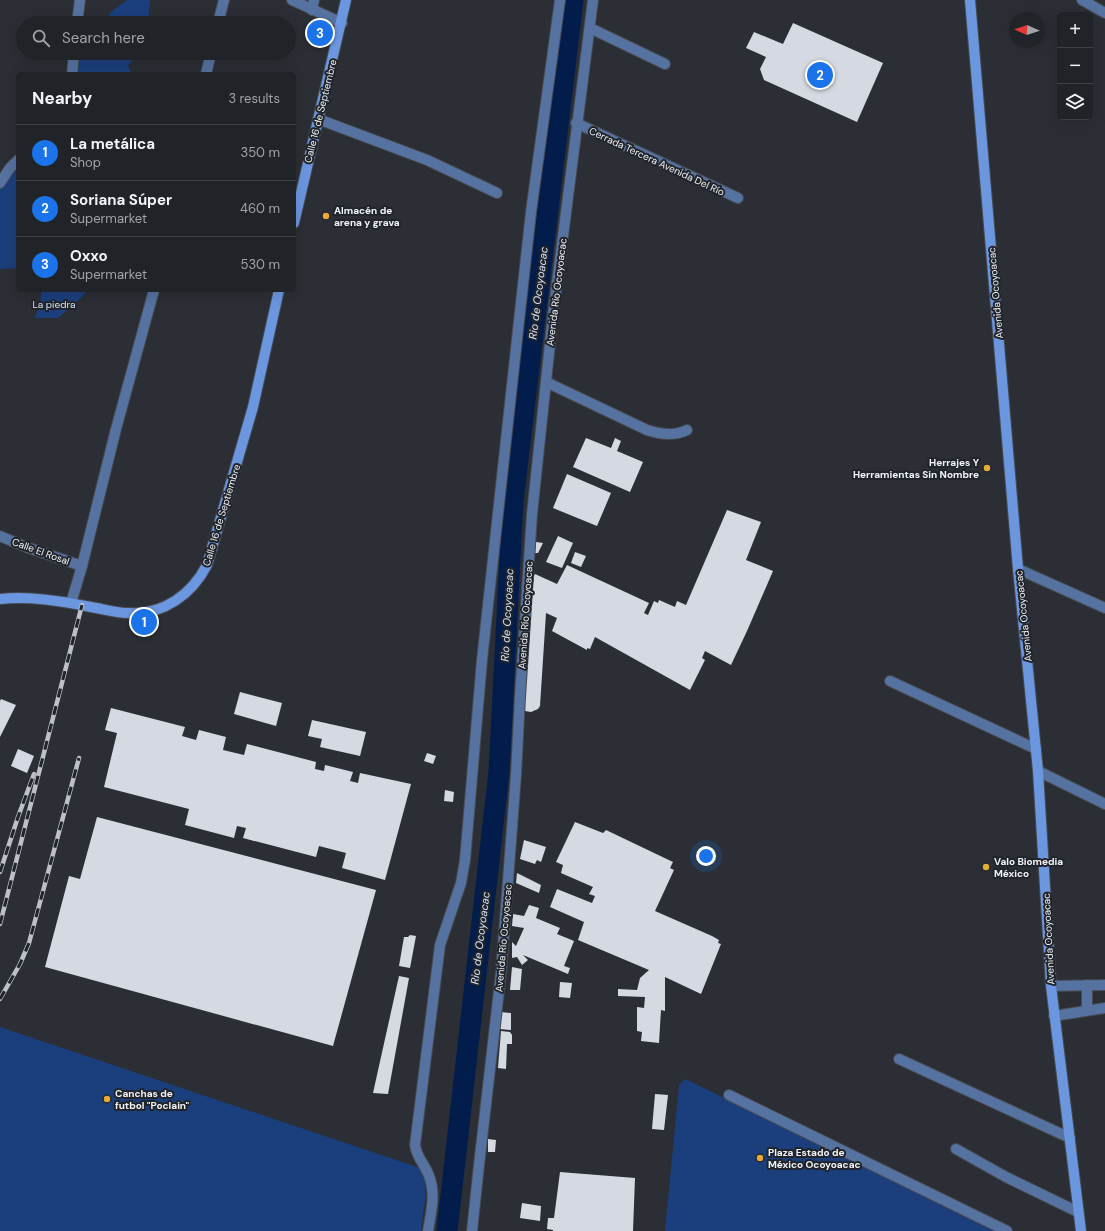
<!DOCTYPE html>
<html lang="en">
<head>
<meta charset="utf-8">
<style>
	body { margin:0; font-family:"DM Sans",sans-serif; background:#2d2f34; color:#f1f3f6 }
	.controls { position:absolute; right:12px; top:12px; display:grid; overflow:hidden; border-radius:6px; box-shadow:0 4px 16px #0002 }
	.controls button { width:36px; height:36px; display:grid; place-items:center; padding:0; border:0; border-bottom:1px solid #3d4045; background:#202328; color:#f1f3f6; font:20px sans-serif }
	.compass { position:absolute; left:1009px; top:12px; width:36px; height:36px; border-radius:50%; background:#202328; box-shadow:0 4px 16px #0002; rotate:273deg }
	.you { position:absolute; left:706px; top:856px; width:14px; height:14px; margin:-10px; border:3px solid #fff; border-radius:50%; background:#1a73e8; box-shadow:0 0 0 6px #1a73e833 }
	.badge { display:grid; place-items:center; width:26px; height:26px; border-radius:50%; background:#1a73e8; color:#fff; font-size:13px; font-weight:700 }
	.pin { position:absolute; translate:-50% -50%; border:2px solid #fff; box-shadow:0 1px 4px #0006 }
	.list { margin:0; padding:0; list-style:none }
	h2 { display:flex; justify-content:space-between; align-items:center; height:52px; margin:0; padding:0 16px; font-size:17px }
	h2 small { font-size:13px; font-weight:400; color:#a2a4a8 }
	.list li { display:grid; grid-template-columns:26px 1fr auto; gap:12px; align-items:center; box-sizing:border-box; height:56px; padding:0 16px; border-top:1px solid #3d4045 }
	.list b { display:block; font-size:15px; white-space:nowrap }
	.list p { margin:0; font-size:13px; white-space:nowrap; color:#a2a4a8 }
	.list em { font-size:13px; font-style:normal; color:#a2a4a8 }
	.icon { flex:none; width:22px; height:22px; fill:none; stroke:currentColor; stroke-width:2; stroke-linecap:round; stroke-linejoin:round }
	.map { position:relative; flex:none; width:1105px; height:1231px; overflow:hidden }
	.search { position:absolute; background:#202328; box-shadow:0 4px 16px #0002; left:16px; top:16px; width:280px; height:44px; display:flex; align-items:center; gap:10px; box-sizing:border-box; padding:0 14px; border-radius:22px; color:#a2a4a8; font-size:15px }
	.panel { position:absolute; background:#202328; box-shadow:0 4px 16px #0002; left:16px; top:72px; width:280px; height:220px; border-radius:6px }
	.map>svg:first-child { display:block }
	.green { fill:#1b3f7d }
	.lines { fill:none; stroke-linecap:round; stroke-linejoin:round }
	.river { stroke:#021c4b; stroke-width:21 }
	.building { fill:#d5dae2 }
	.street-casing { stroke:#474a50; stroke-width:12 }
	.secondary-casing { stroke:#474a50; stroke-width:12 }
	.street { stroke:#5672a0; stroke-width:10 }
	.secondary { stroke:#6b96e0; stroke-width:10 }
	.rail-casing { stroke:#bdc1c5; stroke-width:4.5 }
	.rail { stroke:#21252b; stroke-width:3; stroke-dasharray:9; stroke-linecap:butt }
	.poi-dot { fill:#e7ac36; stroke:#21252b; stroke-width:1.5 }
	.labels { text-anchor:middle; stroke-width:4; stroke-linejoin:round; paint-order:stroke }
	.street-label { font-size:10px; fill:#f0f3f7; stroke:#21252b }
	.poi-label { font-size:10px; font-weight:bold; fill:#f0f3f7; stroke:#21252b; text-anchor:start }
	.park-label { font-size:10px; fill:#d8e4f7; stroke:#21252b }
	.water-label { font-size:11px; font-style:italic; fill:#d8e3f7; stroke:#21252b }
</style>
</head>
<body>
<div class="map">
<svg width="1105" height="1231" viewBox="0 0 1105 1231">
	<rect width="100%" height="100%" fill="#2b2f35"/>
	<!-- green -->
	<g class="green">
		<polygon points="127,0 150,0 148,23 104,23 112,11"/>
		<polygon points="77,53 131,53 132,60 128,66 132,74 75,74"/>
		<polygon points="18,164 18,268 0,269 0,190"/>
		<polygon points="42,290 87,290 80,299 58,318 35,318 39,308"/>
		<polygon points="0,1027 426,1170 425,1200 421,1231 0,1231"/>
		<polygon points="685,1079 1000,1231 665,1231 679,1085"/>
	</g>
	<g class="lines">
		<!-- river -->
		<polyline class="river" points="447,1231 499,772 513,501 573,0"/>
	</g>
	<!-- building -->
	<g class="building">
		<polygon points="793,23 883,63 857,122 764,80 760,69 766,57 746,48 754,32 783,44"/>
		<polygon points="586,438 611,448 615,438 621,441 617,451 643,462 630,492 573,467"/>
		<polygon points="567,474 611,493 597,526 553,508"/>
		<polygon points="727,510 761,522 746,560 773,571 747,631 731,665 705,651 702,658 705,660 690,690 595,637 590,649 587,648 587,650 552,631 557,618 546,613 540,706 538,709 531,712 525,711 522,709 530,583 535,574 557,584 567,565 649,603 644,613 648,615 654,601 658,603 659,600 675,607 677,601 686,605"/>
		<polygon points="558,536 573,543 562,568 546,562"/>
		<polygon points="536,542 543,543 538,553 535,553"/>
		<polygon points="575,552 586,556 581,567 571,563"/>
		<polygon points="240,692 282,703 276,726 234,714"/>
		<polygon points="1,699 16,705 0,737 0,701"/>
		<polygon points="111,708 185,727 182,736 196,740 199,730 226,737 223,750 244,755 247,744 316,762 315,769 324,771 325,765 353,772 350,781 358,783 360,773 411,784 385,880 342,868 346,853 319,846 316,857 243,838 246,828 237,826 234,838 185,825 189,809 104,787 117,733 105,730"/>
		<polygon points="312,720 366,732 360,756 320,747 322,739 308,736"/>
		<polygon points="18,749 34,756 27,773 11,766"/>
		<polygon points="427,753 436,756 433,764 424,761"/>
		<polygon points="445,790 454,792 453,802 444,801"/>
		<polygon points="97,817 376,890 333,1046 45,967 69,876 80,879"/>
		<polygon points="575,822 603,833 606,830 673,862 670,868 674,870 655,911 712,936 719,940 718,943 721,944 701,994 665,977 665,1011 661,1010 659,1043 641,1041 642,1032 637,1031 637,1007 644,1008 645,997 618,996 618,989 637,990 640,978 649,970 578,940 584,922 550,907 557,889 592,903 595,896 589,894 593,887 561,873 563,865 556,862"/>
		<polygon points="524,840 546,847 541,862 537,860 535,864 520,859"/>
		<polygon points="517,873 541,885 539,893 516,883"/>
		<polygon points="529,905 539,908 536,918 560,928 557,934 574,941 564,966 570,968 568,974 523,955 528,960 522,965 517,957 512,958 512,942 516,946 524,928 512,926 513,914 524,916"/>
		<polygon points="410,935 416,936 410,968 399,966 404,937 408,937"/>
		<polygon points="512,967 522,969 520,990 510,990"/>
		<polygon points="399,976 409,978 388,1094 373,1093"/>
		<polygon points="560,982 572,983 570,998 559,997"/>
		<polygon points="501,1012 511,1013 511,1030 500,1029"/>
		<polygon points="501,1031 510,1032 512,1035 512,1044 507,1044 506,1069 498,1068"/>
		<polygon points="655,1094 668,1095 664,1130 652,1129"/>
		<polygon points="488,1139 496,1140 495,1152 488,1152"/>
		<polygon points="560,1172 635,1178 633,1231 553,1231 553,1230 547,1229 548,1218 554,1218"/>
		<polygon points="522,1203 541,1206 540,1221 520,1218"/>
	</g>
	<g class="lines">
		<!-- street casing -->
		<g class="street-casing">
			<g id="street">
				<polyline points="292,0 342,23"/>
				<polyline points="1082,0 1105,13"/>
				<polyline points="312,10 314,0"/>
				<polyline points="77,23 80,0"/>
				<polyline points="218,23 224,0"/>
				<polyline points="590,28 665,64"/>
				<polyline points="72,74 74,53"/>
				<polyline points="206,74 211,53"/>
				<polyline points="318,119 427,160 497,193"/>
				<polyline points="576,123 738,198"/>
				<polyline points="0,183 10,168 18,160"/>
				<path d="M 546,382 L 647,430 C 659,434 675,436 687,430"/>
				<polyline points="0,536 26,547 82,566"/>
				<polyline points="1018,569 1105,608"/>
				<polyline points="71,603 82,566 116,429 154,290"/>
				<polyline points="890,681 1036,749"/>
				<polyline points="1038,771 1105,804"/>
				<polyline points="1087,985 1087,1010"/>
				<polyline points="1051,986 1105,985"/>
				<polyline points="1054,1016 1105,1008"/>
				<polyline points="899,1059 1070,1138"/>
				<polyline points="729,1095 1007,1231"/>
				<polyline points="956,1149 1006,1177 1078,1212"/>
				<path d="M 428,1231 C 431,1213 436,1193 429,1176 C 425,1164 417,1159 415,1145 L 440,945 L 461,883 L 465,860 L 482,660 L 518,330 L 531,212 L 560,0"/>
				<polyline points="472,1231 479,1165 501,973 516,775 520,697 532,514 553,315 593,0"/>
			</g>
		</g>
		<!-- secondary casing -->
		<g class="secondary-casing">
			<g id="secondary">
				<polyline points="970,0 1018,569 1038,771 1051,986 1081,1231"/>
				<polyline points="294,223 346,0"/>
				<path d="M 0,599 C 30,596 61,601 91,607 C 104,609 116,613 129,613 C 164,615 192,594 207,565 L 253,407 L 279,290"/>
			</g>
		</g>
		<!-- street -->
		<use href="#street" class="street"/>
		<!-- secondary -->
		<use href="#secondary" class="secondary"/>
		<!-- rail casing -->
		<g class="rail-casing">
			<g id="rail">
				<polyline points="0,872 18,817 34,774"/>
				<polyline points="0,924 82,605"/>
				<polyline points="0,999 20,964 29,943 79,758"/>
			</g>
		</g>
		<!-- rail -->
		<use href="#rail" class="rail"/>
	</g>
	<!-- markers -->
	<g class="poi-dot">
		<circle cx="326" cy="216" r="4"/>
		<circle cx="987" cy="468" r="4"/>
		<circle cx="986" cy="867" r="4"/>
		<circle cx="107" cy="1099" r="4"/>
		<circle cx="760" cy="1158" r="4"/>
	</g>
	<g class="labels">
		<!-- street labels -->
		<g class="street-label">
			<text transform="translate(320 111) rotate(-76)" y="4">Calle 16 de Septiembre</text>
			<text transform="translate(657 161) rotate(25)" y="4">Cerrada Tercera Avenida Del Río</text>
			<text transform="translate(556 292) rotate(-83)" y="4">Avenida Río Ocoyoacac</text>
			<text transform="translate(995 293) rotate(-95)" y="4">Avenida Ocoyoacac</text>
			<text transform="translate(221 515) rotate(-73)" y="4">Calle 16 de Septiembre</text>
			<text transform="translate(41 551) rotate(20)" y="4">Calle El Rosal</text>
			<text transform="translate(525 615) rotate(-86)" y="4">Avenida Río Ocoyoacac</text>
			<text transform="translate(1023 616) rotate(-96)" y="4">Avenida Ocoyoacac</text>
			<text transform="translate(503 938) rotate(-85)" y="4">Avenida Río Ocoyoacac</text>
			<text transform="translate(1048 939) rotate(-93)" y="4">Avenida Ocoyoacac</text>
		</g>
		<!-- poi labels -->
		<g class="poi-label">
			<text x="334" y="214">Almacén de<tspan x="334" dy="12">arena y grava</tspan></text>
			<text x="979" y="466" text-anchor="end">Herrajes Y<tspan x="979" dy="12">Herramientas Sin Nombre</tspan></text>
			<text x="994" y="865">Valo Biomedia<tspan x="994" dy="12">México</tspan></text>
			<text x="115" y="1097">Canchas de<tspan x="115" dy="12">futbol "Poclain"</tspan></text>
			<text x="768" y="1156">Plaza Estado de<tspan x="768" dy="12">México Ocoyoacac</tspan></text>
		</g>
		<!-- park labels -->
		<g class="park-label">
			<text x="54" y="308">La piedra</text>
		</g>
		<!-- water labels -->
		<g class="water-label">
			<text transform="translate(538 293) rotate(-83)" y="4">Rio de Ocoyoacac</text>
			<text transform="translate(507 615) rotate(-87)" y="4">Rio de Ocoyoacac</text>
			<text transform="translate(480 938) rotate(-83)" y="4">Rio de Ocoyoacac</text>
		</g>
	</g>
</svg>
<div class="controls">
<button>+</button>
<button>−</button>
<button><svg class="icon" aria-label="layers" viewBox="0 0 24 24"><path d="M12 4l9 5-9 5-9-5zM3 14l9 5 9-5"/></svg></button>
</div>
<svg class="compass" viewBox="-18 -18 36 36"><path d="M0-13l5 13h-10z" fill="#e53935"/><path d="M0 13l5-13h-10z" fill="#a2a4a8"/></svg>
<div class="you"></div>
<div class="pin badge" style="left:144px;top:622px">1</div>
<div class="pin badge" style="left:820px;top:75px">2</div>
<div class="pin badge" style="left:320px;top:33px">3</div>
<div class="search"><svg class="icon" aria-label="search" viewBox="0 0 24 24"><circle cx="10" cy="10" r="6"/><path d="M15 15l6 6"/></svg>Search here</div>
<section class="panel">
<h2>Nearby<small>3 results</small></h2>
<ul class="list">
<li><span class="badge">1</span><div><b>La metálica</b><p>Shop</p></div><em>350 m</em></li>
<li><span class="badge">2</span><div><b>Soriana Súper</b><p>Supermarket</p></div><em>460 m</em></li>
<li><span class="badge">3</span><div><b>Oxxo</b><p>Supermarket</p></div><em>530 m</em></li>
</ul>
</section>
</div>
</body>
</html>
